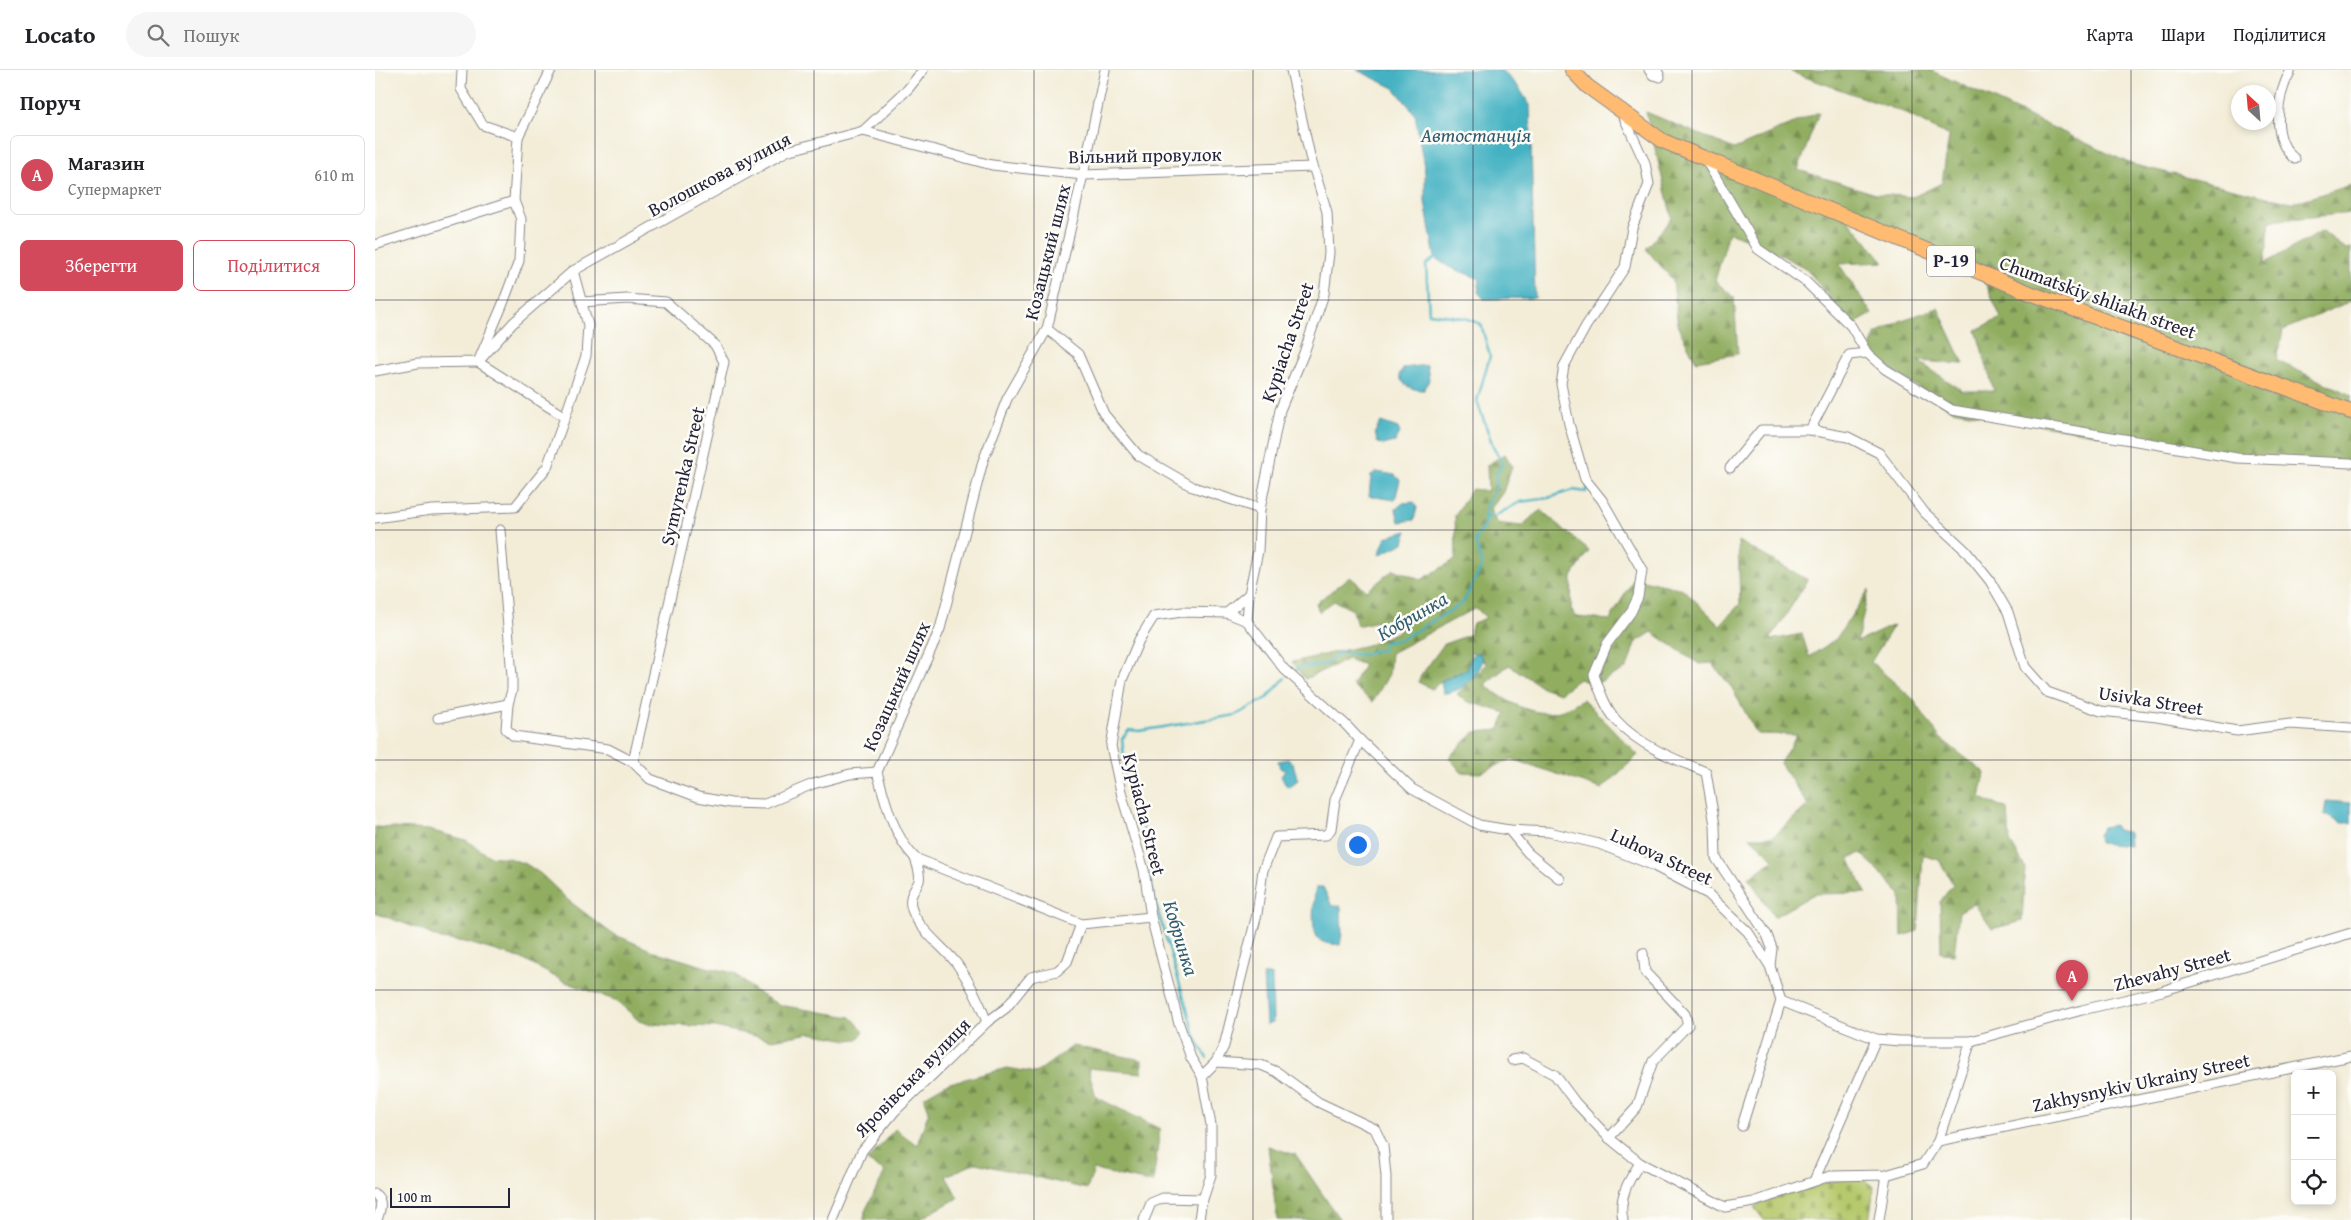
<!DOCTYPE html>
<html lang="uk">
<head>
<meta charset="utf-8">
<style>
	body { margin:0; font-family:"Gentium Book Plus",serif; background:#f6f6f6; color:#202124 }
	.controls { position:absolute; right:15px; bottom:15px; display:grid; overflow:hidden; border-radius:8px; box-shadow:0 2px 8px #0003 }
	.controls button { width:45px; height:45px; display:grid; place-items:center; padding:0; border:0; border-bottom:1px solid #e0e0e0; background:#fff; color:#202124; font:25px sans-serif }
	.compass { position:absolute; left:1856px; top:15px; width:45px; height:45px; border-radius:50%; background:#fff; box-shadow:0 2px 8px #0003; rotate:334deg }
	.scale { position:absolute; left:15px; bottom:12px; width:120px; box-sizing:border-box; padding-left:5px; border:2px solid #22223b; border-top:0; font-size:14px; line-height:18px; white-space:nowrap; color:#22223b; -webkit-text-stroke:4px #fdfcf7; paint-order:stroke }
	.you { position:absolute; left:982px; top:774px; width:18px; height:18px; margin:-12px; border:4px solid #fff; border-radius:50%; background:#1a73e8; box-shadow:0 0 0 8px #1a73e833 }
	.badge { display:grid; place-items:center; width:32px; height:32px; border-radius:50%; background:#d1495b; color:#fff; font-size:16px; font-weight:700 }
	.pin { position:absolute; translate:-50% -41px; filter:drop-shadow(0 1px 2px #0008) }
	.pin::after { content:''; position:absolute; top:26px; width:18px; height:15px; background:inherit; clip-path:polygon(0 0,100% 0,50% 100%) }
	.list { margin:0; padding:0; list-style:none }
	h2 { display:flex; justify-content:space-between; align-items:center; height:65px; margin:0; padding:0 20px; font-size:21px }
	h2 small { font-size:16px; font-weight:400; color:#757577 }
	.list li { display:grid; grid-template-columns:32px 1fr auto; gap:15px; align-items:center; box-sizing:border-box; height:80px; margin:0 10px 10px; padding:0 10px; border:1px solid #e0e0e0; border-radius:8px }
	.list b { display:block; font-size:19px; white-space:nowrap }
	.list p { margin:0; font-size:16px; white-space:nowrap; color:#757577 }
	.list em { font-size:16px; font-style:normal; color:#757577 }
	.actions { display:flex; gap:10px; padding:15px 20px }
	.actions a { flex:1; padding:11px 0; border:1px solid #d1495b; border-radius:8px; text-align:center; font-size:18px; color:#d1495b }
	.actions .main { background:#d1495b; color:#fff }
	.icon { flex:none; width:28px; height:28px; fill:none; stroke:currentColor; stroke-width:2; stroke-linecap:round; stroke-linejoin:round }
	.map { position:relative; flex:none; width:1976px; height:1150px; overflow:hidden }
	header { display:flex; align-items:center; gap:30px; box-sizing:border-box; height:70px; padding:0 25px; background:#fff; border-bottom:1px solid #e0e0e0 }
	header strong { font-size:24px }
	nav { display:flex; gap:28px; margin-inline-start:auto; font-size:18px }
	.search { width:350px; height:45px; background:#f6f6f6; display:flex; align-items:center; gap:12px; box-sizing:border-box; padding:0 18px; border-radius:28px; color:#757577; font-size:19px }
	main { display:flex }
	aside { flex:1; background:#fff }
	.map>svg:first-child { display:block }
	.forest { fill:url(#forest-firs); stroke:#59684e }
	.cemetery { fill:url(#cemetery-stones); stroke:#6c7654 }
	.water { fill:#45b2c3; stroke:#346a7f }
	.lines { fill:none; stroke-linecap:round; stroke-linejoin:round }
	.stream { stroke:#45b2c3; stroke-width:2.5 }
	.street-casing { stroke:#8a888a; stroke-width:11 }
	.primary-casing { stroke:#8a888a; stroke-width:16 }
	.street { stroke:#fff; stroke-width:9 }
	.primary { stroke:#ffbb71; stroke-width:14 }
	.grid { fill:none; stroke:#22223b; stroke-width:1; stroke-opacity:0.55 }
	.labels { text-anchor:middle; stroke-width:5; stroke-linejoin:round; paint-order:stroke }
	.shield { fill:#fdfcf7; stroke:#646373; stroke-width:1 }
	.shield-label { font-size:18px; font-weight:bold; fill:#22223b }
	.street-label { font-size:19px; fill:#22223b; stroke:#fdfcf7 }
	.water-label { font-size:20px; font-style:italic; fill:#305c71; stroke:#fdfcf7 }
</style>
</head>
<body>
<header>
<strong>Locato</strong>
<div class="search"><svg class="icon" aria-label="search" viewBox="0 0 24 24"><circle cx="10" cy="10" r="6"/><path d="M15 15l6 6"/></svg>Пошук</div>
<nav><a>Карта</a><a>Шари</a><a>Поділитися</a></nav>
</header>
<main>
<aside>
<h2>Поруч<small></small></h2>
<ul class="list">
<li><span class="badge">A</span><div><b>Магазин</b><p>Супермаркет</p></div><em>610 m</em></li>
</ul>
<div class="actions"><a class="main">Зберегти</a><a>Поділитися</a></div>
</aside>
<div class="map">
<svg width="1976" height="1150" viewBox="0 0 1976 1150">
	<defs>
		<pattern id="forest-firs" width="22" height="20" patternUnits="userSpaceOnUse" patternTransform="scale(1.25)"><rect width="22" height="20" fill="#90ad60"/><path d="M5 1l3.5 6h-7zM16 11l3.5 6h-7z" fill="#758c50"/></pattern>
		<pattern id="cemetery-stones" width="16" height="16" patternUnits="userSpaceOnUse" patternTransform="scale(1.25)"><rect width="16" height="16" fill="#b6c96d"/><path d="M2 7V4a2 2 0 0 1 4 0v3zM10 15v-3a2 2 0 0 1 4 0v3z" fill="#9cac5f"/></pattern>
	</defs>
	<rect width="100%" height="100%" fill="#fdfcf7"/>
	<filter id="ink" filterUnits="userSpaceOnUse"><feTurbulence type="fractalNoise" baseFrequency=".02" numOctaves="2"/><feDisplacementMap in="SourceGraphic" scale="10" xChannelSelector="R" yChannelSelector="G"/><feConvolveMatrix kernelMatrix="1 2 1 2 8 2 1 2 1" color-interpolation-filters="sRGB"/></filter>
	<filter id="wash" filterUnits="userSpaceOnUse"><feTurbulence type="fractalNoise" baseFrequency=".0096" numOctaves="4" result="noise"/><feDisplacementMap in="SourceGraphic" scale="20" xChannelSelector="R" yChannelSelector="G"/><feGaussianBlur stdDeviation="1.12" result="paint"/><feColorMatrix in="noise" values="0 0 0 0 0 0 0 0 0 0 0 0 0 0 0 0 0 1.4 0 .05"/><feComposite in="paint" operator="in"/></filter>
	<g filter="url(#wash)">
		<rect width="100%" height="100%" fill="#f3edd8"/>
		<!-- forest -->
		<g class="forest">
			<polygon points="1423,0 1555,0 1756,94 1917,133 1976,115 1976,143 1895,151 1890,193 1948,161 1971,180 1976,177 1976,231 1908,260 1902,291 1976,325 1976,393 1862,388 1577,340 1492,283 1501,264 1527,250 1563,238 1589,294 1543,291 1588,321 1619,321 1601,260 1626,248 1602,194 1463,137 1509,192 1464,194 1497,244 1476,256 1432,199 1387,175 1354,162 1340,211 1359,227 1363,284 1321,291 1303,257 1298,210 1271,179 1297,148 1271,42 1359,79 1444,42 1423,100 1501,124 1538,127 1567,113 1574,66 1528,42 1416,2"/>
			<path d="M 1130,384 L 1137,396 L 1128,422 L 1115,440 L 1122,453 L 1146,456 L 1166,440 L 1214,481 L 1197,507 L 1196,540 L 1202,547 L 1235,550 L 1259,508 L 1308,519 L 1345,555 L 1365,534 L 1363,471 L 1433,510 L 1395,570 L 1427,564 L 1434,587 L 1461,569 L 1494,519 L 1482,572 L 1519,555 L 1496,592 L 1538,629 L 1565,668 L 1610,703 L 1605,728 L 1633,739 L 1635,772 L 1650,797 L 1647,851 L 1617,859 L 1599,833 L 1584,842 L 1579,884 L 1566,883 L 1565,832 L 1578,814 L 1564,790 L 1548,785 L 1543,861 L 1527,866 L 1526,825 L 1486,783 L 1474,788 L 1491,823 L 1439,824 L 1399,847 L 1374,808 L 1399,789 L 1375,767 L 1398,767 L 1433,735 L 1405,693 L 1422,665 L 1382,664 L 1357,618 L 1337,593 L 1324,594 L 1277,562 L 1260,573 L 1252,598 L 1219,615 L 1204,609 L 1185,623 L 1169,618 L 1134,595 L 1110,614 C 1129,631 1161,650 1188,640 C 1195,637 1202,632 1208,629 L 1263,685 L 1227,719 L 1137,689 L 1105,703 L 1086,702 L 1074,687 L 1100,662 L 1124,660 L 1131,643 L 1091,631 L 1082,624 L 1112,594 L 1096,581 L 1093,599 L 1066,611 L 1057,619 L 1043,612 L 1047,604 L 1069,574 L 1094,565 L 1098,553 L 1111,548 L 1101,538 L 1016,583 L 1014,604 L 998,632 L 977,615 L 989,595 L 973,589 L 930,609 L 917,592 L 996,574 L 1024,561 L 1028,545 L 982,556 L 978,540 L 959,531 L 944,542 L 941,533 L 975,507 L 992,521 L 1019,499 L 1046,510 L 1081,489 L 1080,445 L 1097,419 L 1113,421 L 1112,395 Z"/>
			<polygon points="0,757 54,760 91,770 114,786 133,788 151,794 166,804 193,830 236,863 278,881 331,897 359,903 380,921 404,935 476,947 489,961 483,969 473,970 435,963 398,970 340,957 273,954 264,951 242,931 188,911 145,888 90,872 66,869 39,857 0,843"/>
			<polygon points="698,976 767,990 767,1003 713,998 721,1027 785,1059 778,1113 719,1100 712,1119 601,1093 571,1106 583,1128 543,1150 489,1150 490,1141 510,1102 492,1091 520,1059 542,1075 554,1041 549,1027 571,1014 632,998 661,1003"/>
			<polygon points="893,1076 921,1085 965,1150 902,1150"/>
		</g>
		<!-- cemetery -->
		<path class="cemetery" d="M 1486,1108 L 1499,1117 L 1494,1150 L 1389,1150 L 1379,1137 C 1419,1119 1441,1111 1486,1108 Z"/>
		<!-- water -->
		<g class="water">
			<polygon points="982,0 1126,0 1142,15 1155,35 1160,228 1109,229 1103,222 1105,209 1074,197 1060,188 1050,132 1050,103 1040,44 1019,18"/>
			<path d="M 1052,295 L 1054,310 L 1049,320 C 1038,320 1028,317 1024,305 L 1029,298 Z"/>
			<polygon points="1006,352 1023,358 1025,363 1020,372 1008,375 1002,372 1000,362"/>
			<polygon points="1002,402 1020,405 1025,410 1020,430 994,426 996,406"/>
			<polygon points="1039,432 1042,438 1039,450 1024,452 1021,439 1028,433"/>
			<polygon points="1032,461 1029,473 1004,485 1011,467"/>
			<path d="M 1099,583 L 1104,583 L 1108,589 C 1104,606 1085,624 1068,623 L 1066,611 L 1093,599 L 1095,589 Z"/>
			<polygon points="913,689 918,694 923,710 914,717 910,714 906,706 910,701 905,698 903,691"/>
			<polygon points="1951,731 1976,733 1976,753 1967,753 1949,745"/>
			<polygon points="1739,755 1742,760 1754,763 1755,776 1724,773 1723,765 1728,757"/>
			<path d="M 941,817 L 948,817 L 957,836 L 966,836 L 967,864 L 965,875 C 960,874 950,874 946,871 C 934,864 939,829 941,817 Z"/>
			<polygon points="888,905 897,905 898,953 891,955"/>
		</g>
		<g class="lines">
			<!-- stream -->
			<g class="stream">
				<polyline points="1110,448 1118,447 1145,432 1173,428 1198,420 1211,422 1212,418"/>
				<polyline points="920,601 925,598 950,594 965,583 988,585 998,581 1008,580 1010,572 1025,570 1088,533 1107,496 1100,470 1109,456 1111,436 1122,416 1121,404 1128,393 1119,379 1102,331 1115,286 1106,254 1090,248 1054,243 1051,194 1060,188"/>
				<polyline points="832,988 820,966 777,821 774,772 753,725 747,669 754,660 764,661 861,645 892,628 910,608"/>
			</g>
		</g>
	</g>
	<g filter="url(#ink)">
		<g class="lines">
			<!-- street casing -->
			<g class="street-casing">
				<g id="street">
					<polyline points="87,0 86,19 108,55 143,67"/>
					<polyline points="176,0 143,67 139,131 146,149 144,191 127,236 103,292 190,347 211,286 213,255 198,201"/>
					<path d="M 730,0 L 708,105 L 672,259 L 632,329 L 608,391 L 565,559 L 502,702 C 511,733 518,765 540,788 L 706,854 L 776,847 L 804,954 L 816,988 L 827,1006 L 836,1055 L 836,1105 L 826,1135 L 824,1150"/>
					<polyline points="1274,0 1278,5 1285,7 1282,0"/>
					<path d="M 1916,0 C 1902,25 1895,69 1920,89"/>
					<path d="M 1247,43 L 1270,93 L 1274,114 L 1257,158 L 1250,197 L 1211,256 L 1189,296 L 1186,314 L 1194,354 L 1210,409 L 1227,430 L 1267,500 L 1263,527 L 1256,542 L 1232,574 L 1219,605 C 1225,621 1230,637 1241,650 C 1263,675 1301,690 1331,702 L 1340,755 L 1341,788 L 1392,865 L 1397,878 L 1395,896 L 1406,931"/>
					<polyline points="488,61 617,95 708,105 938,97"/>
					<polyline points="1330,89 1383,179 1431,212 1476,256 1492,283 1510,299 1577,340 1862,388 1976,393"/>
					<polyline points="0,175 139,131"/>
					<polyline points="207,232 252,229 291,232 340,275 349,292 258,692 275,709 323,727 356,733 390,734 438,714 475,704 502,702"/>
					<polyline points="672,259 703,284 729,344 763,385 818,417 885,439"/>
					<polyline points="0,301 43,293 103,292 138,253 198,201 412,81 488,61 533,19 548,0"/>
					<polyline points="1435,360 1473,367 1504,383 1549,442 1590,480 1615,511 1633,542 1650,597 1672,622 1726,641 1782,647 1862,661 1915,654 1976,658"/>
					<polyline points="1355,398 1386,360 1435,360 1474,285 1492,283"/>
					<polyline points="0,448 57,440 140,437 172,397 190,347"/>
					<polyline points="125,460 137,606 137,620 133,634"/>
					<polyline points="872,551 874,524"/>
					<polyline points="63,648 133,634 131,659 139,666 233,679 258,692"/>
					<polyline points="985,670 1037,719 1104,755 1134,760 1153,783 1185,809"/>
					<polyline points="1134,760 1174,762 1224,774 1277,795 1333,824 1373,862 1395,896"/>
					<polyline points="776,847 769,800 747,726 736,676 747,610 764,570 779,546 807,542 852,543 874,524 883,481 885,439 905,340 929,283 949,224 954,183 952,142 935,86 916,0"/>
					<polyline points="612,952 631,938 656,907 682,901 692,892 706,854"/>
					<polyline points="1596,971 1707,940 1787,921 1976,863"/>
					<polyline points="1137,990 1148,988 1180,1005 1200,1032 1234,1068 1265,1093 1350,1137 1379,1132 1455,1106 1511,1105 1548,1094 1563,1071 1596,971 1525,971 1501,969 1439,1111"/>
					<polyline points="841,992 886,995 902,1002 943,1032 1000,1059 1008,1076 1011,1106 1011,1150"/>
					<polyline points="827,1006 841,992 849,976 882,844 888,800 901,767 951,765 956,759 960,730 985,670 970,654 909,599 872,551 852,543"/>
					<polyline points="1367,1056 1406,931 1501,969"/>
					<polyline points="1234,1068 1262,1037 1278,991 1313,955 1310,944 1270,902 1268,883"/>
					<polyline points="1563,1071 1976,986"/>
					<path d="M 0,1124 C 9,1131 5,1141 2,1150"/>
					<path d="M 458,1150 L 487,1081 L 520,1041 L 612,952 C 604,931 595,912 582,894 C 569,877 540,857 536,836 C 534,824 540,821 544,811 C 546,804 542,795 540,788"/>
					<polyline points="769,1150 776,1133 788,1128 828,1129"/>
					<path d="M 1248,1150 C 1243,1128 1253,1111 1265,1093"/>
					<polyline points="1504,1150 1511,1105"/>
				</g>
			</g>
			<!-- primary casing -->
			<g class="primary-casing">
				<polyline id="primary" points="1197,0 1212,16 1288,71 1655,223 1976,342"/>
			</g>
			<!-- street -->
			<use href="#street" class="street"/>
			<!-- primary -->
			<use href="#primary" class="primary"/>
		</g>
	</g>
	<!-- grid -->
	<path class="grid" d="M 220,0 L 220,1150M 439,0 L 439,1150M 659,0 L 659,1150M 878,0 L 878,1150M 1098,0 L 1098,1150M 1317,0 L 1317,1150M 1537,0 L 1537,1150M 1756,0 L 1756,1150M 0,230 L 1976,230M 0,460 L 1976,460M 0,690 L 1976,690M 0,920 L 1976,920"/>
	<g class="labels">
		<!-- shield labels -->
		<rect class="shield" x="1552" y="175.5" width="48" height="31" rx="4"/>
		<g class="shield-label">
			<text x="1576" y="197">Р-19</text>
		</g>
		<!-- street labels -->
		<g class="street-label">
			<text transform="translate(770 85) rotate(-1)" y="7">Вільний провулок</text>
			<text transform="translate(344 104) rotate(-28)" y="7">Волошкова вулиця</text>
			<text transform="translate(672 182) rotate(-76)" y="7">Козацький шлях</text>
			<text transform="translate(1723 227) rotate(20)" y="7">Chumatskiy shliakh street</text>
			<text transform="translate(912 272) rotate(-71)" y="7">Kypiacha Street</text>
			<text transform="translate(307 406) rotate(-77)" y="7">Symyrenka Street</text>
			<text transform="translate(521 616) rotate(-66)" y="7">Козацький шлях</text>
			<text transform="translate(1776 630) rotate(9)" y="7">Usivka Street</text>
			<text transform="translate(770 744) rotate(76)" y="7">Kypiacha Street</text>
			<text transform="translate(1287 786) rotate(25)" y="7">Luhova Street</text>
			<text transform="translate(1797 899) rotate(-15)" y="7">Zhevahy Street</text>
			<text transform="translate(537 1007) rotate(-46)" y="7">Яровівська вулиця</text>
			<text transform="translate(1766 1012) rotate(-12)" y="7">Zakhysnykiv Ukrainy Street</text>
		</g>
		<!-- water labels -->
		<g class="water-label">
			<text x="1101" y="72">Автостанція</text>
			<text transform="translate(1037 546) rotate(-30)" y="7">Кобринка</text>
			<text transform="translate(806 868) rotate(73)" y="7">Кобринка</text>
		</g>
	</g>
</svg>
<div class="controls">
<button>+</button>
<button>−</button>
<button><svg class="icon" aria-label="locate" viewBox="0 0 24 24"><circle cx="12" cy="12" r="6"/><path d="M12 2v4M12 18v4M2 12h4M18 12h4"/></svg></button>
</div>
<svg class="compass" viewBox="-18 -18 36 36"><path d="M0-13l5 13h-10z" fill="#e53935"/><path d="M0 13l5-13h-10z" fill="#757577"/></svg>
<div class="scale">100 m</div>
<div class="you"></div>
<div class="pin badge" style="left:1697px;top:931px">A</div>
</div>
</main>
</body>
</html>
